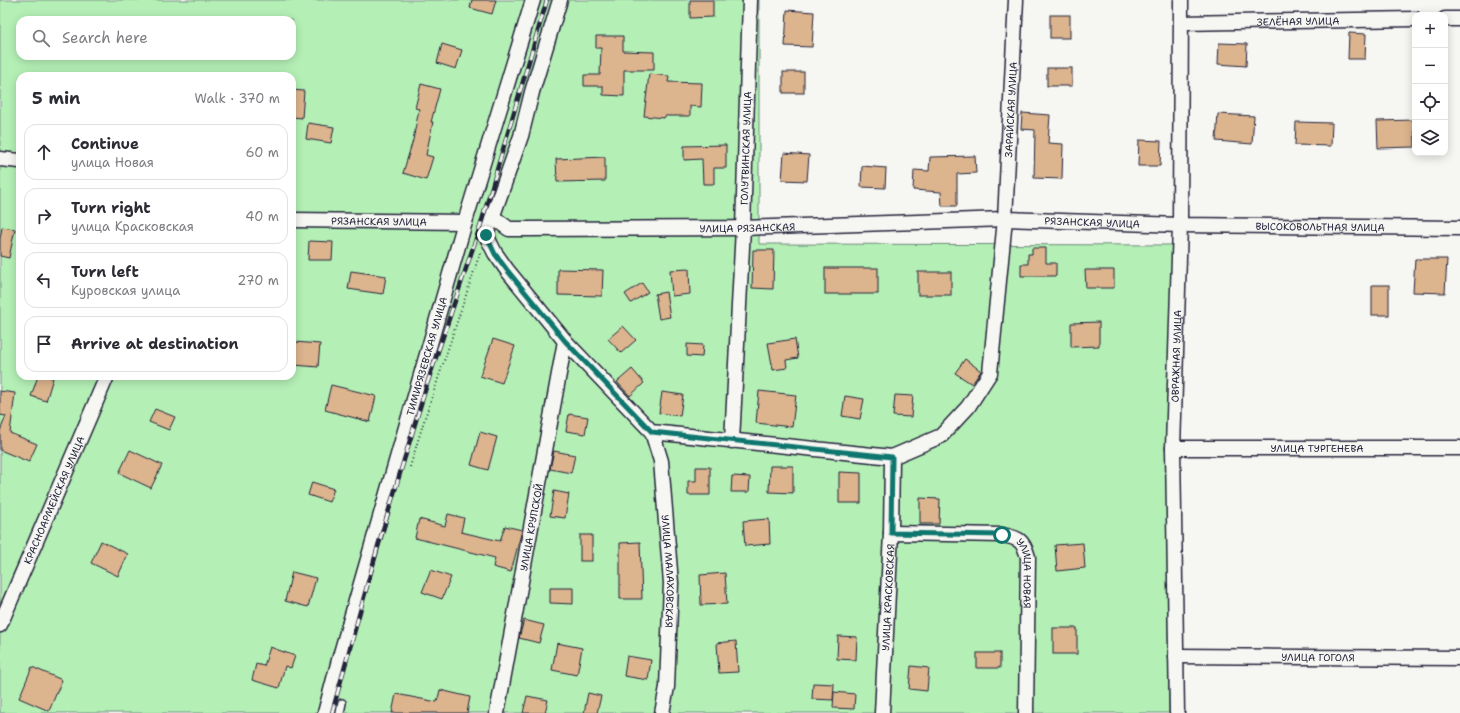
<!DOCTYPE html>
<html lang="en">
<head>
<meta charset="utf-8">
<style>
	body { margin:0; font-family:"Shantell Sans",sans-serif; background:#f7f7f7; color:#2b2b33 }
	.controls { position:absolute; right:12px; top:12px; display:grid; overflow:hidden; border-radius:8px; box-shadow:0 2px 10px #0003 }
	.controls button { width:36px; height:36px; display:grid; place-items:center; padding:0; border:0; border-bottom:1px solid #e1e1e2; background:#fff; color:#2b2b33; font:20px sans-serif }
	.stop { position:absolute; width:12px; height:12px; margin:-9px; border:3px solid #0f766e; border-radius:50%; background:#fff }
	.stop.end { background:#0f766e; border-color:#fff; box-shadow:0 1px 4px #0008 }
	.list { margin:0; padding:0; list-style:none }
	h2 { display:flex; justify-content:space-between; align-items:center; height:52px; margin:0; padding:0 16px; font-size:17px }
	h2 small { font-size:13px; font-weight:400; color:#7c7c81 }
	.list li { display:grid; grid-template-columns:26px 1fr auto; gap:12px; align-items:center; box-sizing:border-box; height:56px; margin:0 8px 8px; padding:0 8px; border:1px solid #e1e1e2; border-radius:12px }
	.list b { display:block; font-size:15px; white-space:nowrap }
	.list p { margin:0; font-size:13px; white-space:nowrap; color:#7c7c81 }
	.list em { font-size:13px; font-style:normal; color:#7c7c81 }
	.icon { flex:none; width:22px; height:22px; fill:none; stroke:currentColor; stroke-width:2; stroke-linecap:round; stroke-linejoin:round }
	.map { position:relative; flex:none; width:1460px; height:713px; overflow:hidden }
	.search { position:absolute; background:#fff; box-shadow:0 2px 10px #0003; left:16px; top:16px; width:280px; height:44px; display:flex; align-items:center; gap:10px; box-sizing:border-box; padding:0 14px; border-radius:12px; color:#7c7c81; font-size:15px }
	.panel { position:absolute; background:#fff; box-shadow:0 2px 10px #0003; left:16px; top:72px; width:280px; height:308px; border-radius:12px }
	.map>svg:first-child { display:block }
	.green { fill:#b4f0b5; stroke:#6b8978; fill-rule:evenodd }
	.building { fill:#dcb48d; stroke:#22223b }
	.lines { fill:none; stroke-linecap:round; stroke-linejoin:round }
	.lane-casing { stroke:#22223b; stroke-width:10 }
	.street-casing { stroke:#22223b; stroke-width:17 }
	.path { stroke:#22223b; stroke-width:2; stroke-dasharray:1 3; stroke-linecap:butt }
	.lane { stroke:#f6f6f2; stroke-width:7 }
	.street { stroke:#f6f6f2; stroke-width:14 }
	.rail-casing { stroke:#22223b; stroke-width:4.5 }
	.rail { stroke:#f6f6f2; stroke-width:3; stroke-dasharray:9; stroke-linecap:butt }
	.route { stroke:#0f766e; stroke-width:5 }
	.labels { text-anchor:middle; stroke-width:3; stroke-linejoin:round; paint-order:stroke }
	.street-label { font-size:10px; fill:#22223b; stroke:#f6f6f2 }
</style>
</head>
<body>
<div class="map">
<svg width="1460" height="713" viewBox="0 0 1460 713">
	<rect width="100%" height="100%" fill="#f6f6f2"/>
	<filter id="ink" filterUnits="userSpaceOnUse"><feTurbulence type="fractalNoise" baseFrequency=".025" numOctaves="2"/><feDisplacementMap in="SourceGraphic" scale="8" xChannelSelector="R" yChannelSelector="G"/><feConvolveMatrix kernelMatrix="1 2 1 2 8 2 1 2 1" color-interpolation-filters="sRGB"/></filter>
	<g filter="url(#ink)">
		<!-- green -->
		<path class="green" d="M 0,0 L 759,0 L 759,244 L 1173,245 L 1166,430 L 1169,713 L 0,713 ZM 20,20 L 292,20 L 292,56 L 20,56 ZM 20,76 L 292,76 L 292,376 L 20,376 Z"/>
		<!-- building -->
		<g class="building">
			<polygon points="472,0 496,0 492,14 470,8"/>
			<polygon points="690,0 713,0 713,17 690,18"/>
			<polygon points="787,10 814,12 812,47 785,46"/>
			<rect x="1050" y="15" width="20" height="23"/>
			<polygon points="1349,33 1366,34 1365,59 1348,59"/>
			<polygon points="596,36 623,36 623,51 654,52 654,70 624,70 624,96 603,95 603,86 584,86 584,75 600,75 601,48 596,48"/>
			<polygon points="1219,43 1247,44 1246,66 1218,64"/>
			<polygon points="442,44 462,50 456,69 437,63"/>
			<rect x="1047" y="68" width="25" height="18"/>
			<rect x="783" y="72" width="21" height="21"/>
			<polygon points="649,74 669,76 668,82 702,83 701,107 690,106 690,116 665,116 664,118 644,116"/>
			<polygon points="421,84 440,89 431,122 433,122 426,155 433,157 426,180 403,173 413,140 419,109 415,108"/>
			<polygon points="292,90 304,91 302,118 292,117"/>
			<polygon points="1022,113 1050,115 1048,143 1063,144 1062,179 1034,178 1035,130 1021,129"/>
			<polygon points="1218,114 1254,116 1252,144 1216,141"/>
			<polygon points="1414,120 1415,147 1378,148 1377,121"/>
			<polygon points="1296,122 1332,123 1331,146 1295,145"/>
			<polygon points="308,123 334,127 331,143 306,139"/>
			<polygon points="1139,140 1161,141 1160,166 1138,166"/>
			<polygon points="726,145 726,168 714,168 714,184 703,184 702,159 684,160 684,146"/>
			<polygon points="784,153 809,155 807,181 782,180"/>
			<polygon points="975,156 976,173 957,174 957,206 942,206 941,192 913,190 914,170 929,171 930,157"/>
			<polygon points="605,157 605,181 557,182 556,159"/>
			<polygon points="862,166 886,168 885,188 861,187"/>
			<polygon points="2,227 15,229 9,258 0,256 0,239"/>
			<polygon points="309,241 333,242 332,260 308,260"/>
			<polygon points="1032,248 1046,248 1046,263 1056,263 1056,276 1021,276 1021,264 1028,264 1028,254 1032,254"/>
			<polygon points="753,250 774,250 773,289 752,288"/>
			<polygon points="1415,259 1447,259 1445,293 1413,292"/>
			<rect x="825" y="268" width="53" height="26"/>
			<polygon points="558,269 603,270 602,296 558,295"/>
			<polygon points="689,269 690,294 672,296 670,270"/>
			<polygon points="1085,270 1114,270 1114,288 1086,288"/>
			<polygon points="351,271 386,276 383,294 348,289"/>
			<rect x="918" y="272" width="33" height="23"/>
			<polygon points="642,283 648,292 631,303 625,294"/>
			<rect x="1372" y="285" width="17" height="30"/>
			<polygon points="666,292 670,317 659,319 655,294"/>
			<polygon points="1099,322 1099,346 1071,347 1071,323"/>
			<polygon points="623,326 636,340 621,353 608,339"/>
			<polygon points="493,339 515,346 502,383 480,376"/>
			<polygon points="795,339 798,358 786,360 787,368 773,370 768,343"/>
			<polygon points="295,342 320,344 318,367 294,365"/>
			<polygon points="687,344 703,345 702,357 687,356"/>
			<polygon points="965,359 981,371 972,384 955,373"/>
			<polygon points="632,369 644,383 630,396 617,382"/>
			<polygon points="38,376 47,376 53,378 46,401 31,396"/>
			<polygon points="331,385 376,396 370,422 325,410"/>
			<polygon points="0,391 15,393 10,433 37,444 29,462 0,450 0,431 6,416 0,415"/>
			<polygon points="759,391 796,395 792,427 756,423"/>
			<polygon points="662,392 683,395 680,416 659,413"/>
			<polygon points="895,395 913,396 911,417 893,416"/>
			<polygon points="845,396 864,399 860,419 842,416"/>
			<polygon points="155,409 175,417 169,430 149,422"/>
			<polygon points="569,414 588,417 585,434 566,431"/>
			<polygon points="480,432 497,437 488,470 471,465"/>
			<polygon points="130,450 162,465 151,488 119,473"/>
			<polygon points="554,451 575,455 571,473 550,469"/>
			<polygon points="770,466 793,466 793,493 769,492"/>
			<polygon points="696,467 710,467 710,495 688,495 688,481 696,481"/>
			<polygon points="839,472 861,473 861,503 839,503"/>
			<polygon points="732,476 750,477 749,492 731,492"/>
			<polygon points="312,482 334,489 329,502 308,495"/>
			<polygon points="554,491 569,494 565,518 550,516"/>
			<polygon points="920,498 940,499 939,524 920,524"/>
			<polygon points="448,514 464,518 461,532 500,541 505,526 522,530 511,572 493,567 495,558 415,538 419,519 445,526"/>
			<polygon points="769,519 770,544 745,546 743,521"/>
			<rect x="580" y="535" width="12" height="26"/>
			<polygon points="101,541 128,554 118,576 91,563"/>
			<polygon points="640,542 642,599 620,599 620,543"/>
			<polygon points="1083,543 1085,568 1057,571 1055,545"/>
			<polygon points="431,570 451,577 442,599 422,592"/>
			<polygon points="292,572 316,578 308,607 285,601"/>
			<polygon points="725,573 727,604 701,605 700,575"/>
			<polygon points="550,588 573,588 573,604 550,603"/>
			<polygon points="524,620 544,625 539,643 519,638"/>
			<rect x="1053" y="628" width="24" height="26"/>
			<polygon points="838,636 857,637 856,660 837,659"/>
			<polygon points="736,641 738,672 719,673 717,643"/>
			<polygon points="557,643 582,648 577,675 552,670"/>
			<polygon points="270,647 295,656 291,668 285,666 279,688 252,680 256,664 264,666"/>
			<rect x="977" y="653" width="23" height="15"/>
			<polygon points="627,656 651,660 648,680 624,676"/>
			<polygon points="911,666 929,668 927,691 909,689"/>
			<polygon points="32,667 62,680 49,711 19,698"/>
			<polygon points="813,683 834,684 833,700 812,699"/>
			<polygon points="440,690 470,697 467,713 392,713 396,694 437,702"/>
			<polygon points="834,692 855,694 854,709 833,708"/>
			<polygon points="588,693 601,696 597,713 584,713"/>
			<polygon points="527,696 548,700 545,713 523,713"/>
		</g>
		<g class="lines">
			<!-- lane casing -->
			<g class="lane-casing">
				<polyline id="lane" points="340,713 342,703"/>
			</g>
			<!-- street casing -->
			<g class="street-casing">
				<g id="street">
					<path id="s1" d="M 560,0 L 532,92 L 521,136 L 486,235 L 495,253 L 507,270 L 565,341 L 652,432 L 892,457 L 941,436 L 968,407 L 990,373 L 1005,219 L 1016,0"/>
					<polyline points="1445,19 1460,19"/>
					<path id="s2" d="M 1181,23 L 1415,19"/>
					<polyline points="0,159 20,161"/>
					<path id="s3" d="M 494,218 L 509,229 L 525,229 L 743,228 L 1005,219 L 1180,225 L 1460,228"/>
					<path id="s4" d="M 292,220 L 465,222"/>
					<path id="s5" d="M 652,432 L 661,461 L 671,583 L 667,687 L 662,713"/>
					<path id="s6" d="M 732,441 L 743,228 L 750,0"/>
					<path id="s7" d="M 1173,448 L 1460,448"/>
					<path id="s8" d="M 891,533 L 1002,535 C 1019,538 1023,540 1028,557 L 1026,713"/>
					<path id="s9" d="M 0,625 L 107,376"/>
					<path id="s10" d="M 1176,656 L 1460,658"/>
					<path id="s11" d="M 325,713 L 339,660 L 465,222 L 533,0"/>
					<path id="s12" d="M 497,713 L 565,341"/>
					<path id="s13" d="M 882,713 L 891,533 L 892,457"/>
					<path id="s14" d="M 1177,713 L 1173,448 L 1180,225 L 1181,0"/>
				</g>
			</g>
			<!-- path -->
			<polyline class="path" points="410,467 423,424 480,253"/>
			<!-- lane -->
			<use href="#lane" class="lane"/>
			<!-- street -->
			<use href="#street" class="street"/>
			<!-- rail casing -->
			<g class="rail-casing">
				<polyline id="rail" points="332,713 378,546 427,384 481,224 547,0"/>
			</g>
			<!-- rail -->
			<use href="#rail" class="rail"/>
		</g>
	</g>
	<g class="lines" filter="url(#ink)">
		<!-- route -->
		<polyline class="route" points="486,235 495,254 507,270 565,341 652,432 892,457 891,533 1002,535"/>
	</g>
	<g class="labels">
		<!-- street labels -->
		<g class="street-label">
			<text dy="4" stroke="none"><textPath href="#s2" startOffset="117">ЗЕЛЁНАЯ УЛИЦА</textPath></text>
			<text dy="4" stroke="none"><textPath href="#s1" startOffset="1144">ЗАРАЙСКАЯ УЛИЦА</textPath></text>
			<text dy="4" stroke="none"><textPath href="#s6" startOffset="293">ГОЛУТВИНСКАЯ УЛИЦА</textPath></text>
			<text dy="4" stroke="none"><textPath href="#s4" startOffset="87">РЯЗАНСКАЯ УЛИЦА</textPath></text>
			<text dy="4" stroke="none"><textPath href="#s3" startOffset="602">РЯЗАНСКАЯ УЛИЦА</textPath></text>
			<text dy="4" stroke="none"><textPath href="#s3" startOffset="830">ВЫСОКОВОЛЬТНАЯ УЛИЦА</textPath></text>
			<text dy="4" stroke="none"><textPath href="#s3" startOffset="257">УЛИЦА РЯЗАНСКАЯ</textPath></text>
			<text dy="4" stroke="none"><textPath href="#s11" startOffset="371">ТИМИРЯЗЕВСКАЯ УЛИЦА</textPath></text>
			<text dy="4" stroke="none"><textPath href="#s14" startOffset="357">ОВРАЖНАЯ УЛИЦА</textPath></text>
			<text dy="4" stroke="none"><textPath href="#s7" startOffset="144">УЛИЦА ТУРГЕНЕВА</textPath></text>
			<text dy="4" stroke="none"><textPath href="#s9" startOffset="136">КРАСНОАРМЕЙСКАЯ УЛИЦА</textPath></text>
			<text dy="4" stroke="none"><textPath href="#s12" startOffset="189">УЛИЦА КРУПСКОЙ</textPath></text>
			<text dy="4" stroke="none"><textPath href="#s5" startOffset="141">УЛИЦА МАЛАХОВСКАЯ</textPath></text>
			<text dy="4" stroke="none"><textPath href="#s8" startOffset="164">УЛИЦА НОВАЯ</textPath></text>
			<text dy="4" stroke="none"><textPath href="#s13" startOffset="116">УЛИЦА КРАСКОВСКАЯ</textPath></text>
			<text dy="4" stroke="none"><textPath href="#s10" startOffset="142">УЛИЦА ГОГОЛЯ</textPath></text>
		</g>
	</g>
</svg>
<div class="controls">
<button>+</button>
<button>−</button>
<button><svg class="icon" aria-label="locate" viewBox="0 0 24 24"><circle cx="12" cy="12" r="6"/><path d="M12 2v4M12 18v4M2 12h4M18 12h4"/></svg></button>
<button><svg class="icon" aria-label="layers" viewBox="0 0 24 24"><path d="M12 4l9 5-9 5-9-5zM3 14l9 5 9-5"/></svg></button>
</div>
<div class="stop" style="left:1002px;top:535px"></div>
<div class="stop end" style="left:486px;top:235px"></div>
<div class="search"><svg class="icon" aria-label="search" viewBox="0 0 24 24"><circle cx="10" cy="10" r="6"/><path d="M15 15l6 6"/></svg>Search here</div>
<section class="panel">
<h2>5 min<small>Walk · 370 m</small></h2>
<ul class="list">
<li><svg class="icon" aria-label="ahead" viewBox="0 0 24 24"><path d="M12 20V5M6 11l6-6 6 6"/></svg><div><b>Continue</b><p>улица Новая</p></div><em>60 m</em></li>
<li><svg class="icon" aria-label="right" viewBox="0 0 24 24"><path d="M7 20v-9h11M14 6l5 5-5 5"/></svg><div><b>Turn right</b><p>улица Красковская</p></div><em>40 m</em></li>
<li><svg class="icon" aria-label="left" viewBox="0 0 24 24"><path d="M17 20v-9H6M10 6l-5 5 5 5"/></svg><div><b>Turn left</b><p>Куровская улица</p></div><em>270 m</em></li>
<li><svg class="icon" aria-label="arrive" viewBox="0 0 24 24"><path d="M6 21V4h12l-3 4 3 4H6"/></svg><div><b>Arrive at destination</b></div></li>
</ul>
</section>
</div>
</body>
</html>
